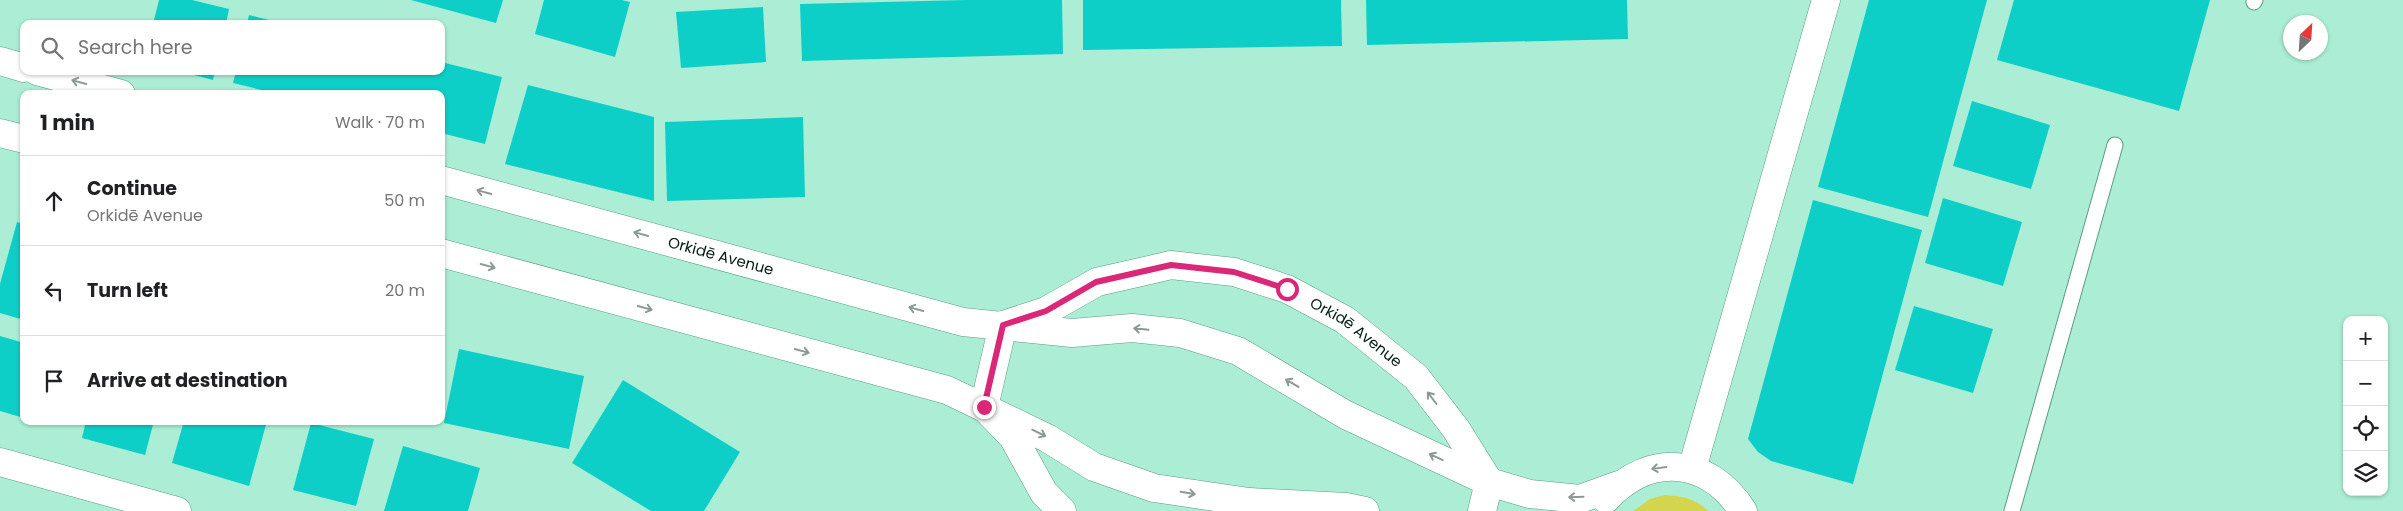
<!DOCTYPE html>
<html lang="en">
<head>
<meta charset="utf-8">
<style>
	body { margin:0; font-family:Poppins,sans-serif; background:#f2f2f2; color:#202124 }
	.controls { position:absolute; right:15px; bottom:15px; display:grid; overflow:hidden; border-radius:10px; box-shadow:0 1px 4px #0004 }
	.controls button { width:45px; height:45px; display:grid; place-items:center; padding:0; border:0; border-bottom:1px solid #e0e0e0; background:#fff; color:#202124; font:25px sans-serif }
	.compass { position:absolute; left:2283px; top:15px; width:45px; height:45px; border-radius:50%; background:#fff; box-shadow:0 1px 4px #0004; rotate:25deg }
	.stop { position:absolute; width:15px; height:15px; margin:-11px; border:4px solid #db2777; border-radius:50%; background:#fff }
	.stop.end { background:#db2777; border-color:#fff; box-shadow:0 1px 5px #0008 }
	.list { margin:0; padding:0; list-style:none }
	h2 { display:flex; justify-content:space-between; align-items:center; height:65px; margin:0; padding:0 20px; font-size:21px }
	h2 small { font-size:16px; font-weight:400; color:#757577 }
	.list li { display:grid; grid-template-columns:32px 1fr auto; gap:15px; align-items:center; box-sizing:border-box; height:90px; padding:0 20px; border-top:1px solid #e0e0e0 }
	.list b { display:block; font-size:19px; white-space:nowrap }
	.list p { margin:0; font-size:16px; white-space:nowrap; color:#757577 }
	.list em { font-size:16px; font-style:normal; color:#757577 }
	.icon { flex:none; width:28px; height:28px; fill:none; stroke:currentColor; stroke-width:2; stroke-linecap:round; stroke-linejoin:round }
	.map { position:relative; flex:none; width:2403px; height:511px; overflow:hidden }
	.search { position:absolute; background:#fff; box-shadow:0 1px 4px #0004; left:20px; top:20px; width:425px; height:55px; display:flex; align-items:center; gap:12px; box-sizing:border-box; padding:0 18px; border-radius:10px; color:#757577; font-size:19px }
	.panel { position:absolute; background:#fff; box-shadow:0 1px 4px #0004; left:20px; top:90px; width:425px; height:335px; border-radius:10px }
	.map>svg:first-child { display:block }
	.green { fill:#d4d54e }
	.building { fill:#0ecfc7 }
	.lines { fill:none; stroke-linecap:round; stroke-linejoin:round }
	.lane-casing { stroke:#5b9c85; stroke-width:17 }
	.street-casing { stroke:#5b9c85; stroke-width:29 }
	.secondary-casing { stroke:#5b9c85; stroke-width:29 }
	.lane { stroke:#fff; stroke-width:15 }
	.street { stroke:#fff; stroke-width:28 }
	.secondary { stroke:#fff; stroke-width:28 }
	.oneway { stroke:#8d9995 }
	.route { stroke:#db2777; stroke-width:6 }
	.labels { text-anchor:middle; stroke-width:5; stroke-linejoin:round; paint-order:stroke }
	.street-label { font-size:15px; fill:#021c14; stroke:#abeed5 }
</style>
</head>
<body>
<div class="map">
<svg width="2403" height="511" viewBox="0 0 2403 511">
	<rect width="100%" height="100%" fill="#abeed5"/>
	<!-- green -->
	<path class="green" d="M 1665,495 C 1681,496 1696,498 1708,511 L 1633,511 L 1650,499 Z"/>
	<!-- building -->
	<g class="building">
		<polygon points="159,0 192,0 229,9 226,24 153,24"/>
		<polygon points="411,0 503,0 496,23"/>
		<polygon points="544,0 622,0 630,2 615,57 535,34"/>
		<polygon points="966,0 1062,0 1063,54 802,61 800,4"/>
		<polygon points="1083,0 1341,0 1342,46 1083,50"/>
		<polygon points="1366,0 1627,0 1628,39 1367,45"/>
		<polygon points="1869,0 1987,0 1928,217 1818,187"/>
		<polygon points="2014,0 2210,0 2179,111 1997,60"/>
		<polygon points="763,7 766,62 681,68 676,12"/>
		<polygon points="249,15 281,23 281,24 247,24"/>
		<polygon points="441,62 502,77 485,144 441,133 441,94 278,94 233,83 236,71 441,71"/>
		<polygon points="179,71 215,71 213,80"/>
		<polygon points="528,85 654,117 654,201 505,164"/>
		<polygon points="1972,101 2050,125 2031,189 1953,166"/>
		<polygon points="803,117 805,197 667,201 665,122"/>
		<polygon points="1943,198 2022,222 2003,286 1925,263"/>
		<polygon points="1813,200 1922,230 1853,484 1771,461 1758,452 1748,439"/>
		<polygon points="17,222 24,224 24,320 0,313 0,284"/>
		<polygon points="1914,306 1993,329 1973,393 1895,370"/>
		<polygon points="0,336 24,343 24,418 0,411"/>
		<polygon points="459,349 584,376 569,449 444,423"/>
		<polygon points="623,380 740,452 704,511 651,511 572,463"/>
		<polygon points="86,421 154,421 145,455 82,438"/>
		<polygon points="184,421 267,421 249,486 172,463"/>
		<polygon points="311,423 374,439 356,506 293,490"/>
		<polygon points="403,446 480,468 468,511 384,511"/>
	</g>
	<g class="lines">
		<!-- lane casing -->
		<g class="lane-casing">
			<g id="lane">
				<polyline points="2254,2 2255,0"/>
				<polyline points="2012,511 2115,145"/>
			</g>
		</g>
		<!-- street casing -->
		<g class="street-casing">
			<g id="street">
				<polyline points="0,462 177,511"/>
				<polyline points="1692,469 1826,0"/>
				<path id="s1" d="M 1062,511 L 1044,493 L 1013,437 L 984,407 L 1003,325 L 1046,311 L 1097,282 L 1171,265 L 1234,272 L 1287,289 L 1345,320 L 1416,377 L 1456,429 L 1489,482 L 1482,511"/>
			</g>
		</g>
		<!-- secondary casing -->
		<g class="secondary-casing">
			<g id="secondary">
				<polyline points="0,61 24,68"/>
				<polyline points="37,71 121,94"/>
				<polyline points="0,133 24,139"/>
				<path id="s2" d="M 441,180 L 963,322 L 1072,333 L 1132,328 L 1180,333 L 1238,351 L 1346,415 L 1489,482 L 1530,494 L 1580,499 L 1619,485"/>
				<polyline points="441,253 947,390 1047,438 1094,467 1154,488 1249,502 1346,507 1365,511"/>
				<path d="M 1606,499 C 1650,452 1708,457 1743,511"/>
			</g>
		</g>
		<!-- lane -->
		<use href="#lane" class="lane"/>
		<!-- street -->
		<use href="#street" class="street"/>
		<!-- secondary -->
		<use href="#secondary" class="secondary"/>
	</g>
	<!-- one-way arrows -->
	<defs><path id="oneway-shaft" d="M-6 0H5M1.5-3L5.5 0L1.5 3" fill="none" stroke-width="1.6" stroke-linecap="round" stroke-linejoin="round" transform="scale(1.25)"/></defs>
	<g class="oneway">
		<use href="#oneway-shaft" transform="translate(79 82) rotate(-165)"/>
		<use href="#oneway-shaft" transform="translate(484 192) rotate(-165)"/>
		<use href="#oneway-shaft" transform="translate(641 234) rotate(-165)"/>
		<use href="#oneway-shaft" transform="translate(488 266) rotate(15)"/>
		<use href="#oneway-shaft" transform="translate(645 308) rotate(15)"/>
		<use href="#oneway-shaft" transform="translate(916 309) rotate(-165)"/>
		<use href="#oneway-shaft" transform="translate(1141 329) rotate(-174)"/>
		<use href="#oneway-shaft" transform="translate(802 351) rotate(15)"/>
		<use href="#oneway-shaft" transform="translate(1292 383) rotate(-149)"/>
		<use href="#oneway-shaft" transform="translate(1432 398) rotate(-127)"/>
		<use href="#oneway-shaft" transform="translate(1039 433) rotate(26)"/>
		<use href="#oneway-shaft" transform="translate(1436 457) rotate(-155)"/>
		<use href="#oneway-shaft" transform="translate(1659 468) rotate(172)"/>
		<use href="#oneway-shaft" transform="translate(1188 493) rotate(9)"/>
		<use href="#oneway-shaft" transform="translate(1576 497) rotate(178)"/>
	</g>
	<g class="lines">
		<!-- route -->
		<polyline class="route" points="984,407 1003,325 1046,311 1096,282 1171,265 1234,272 1287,289"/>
	</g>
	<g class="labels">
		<!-- street labels -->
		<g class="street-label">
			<text dy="5" stroke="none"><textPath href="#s2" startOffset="290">Orkidē Avenue</textPath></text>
			<text dy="5" stroke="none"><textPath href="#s1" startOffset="596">Orkidē Avenue</textPath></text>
		</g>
	</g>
</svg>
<div class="controls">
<button>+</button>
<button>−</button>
<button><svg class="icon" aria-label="locate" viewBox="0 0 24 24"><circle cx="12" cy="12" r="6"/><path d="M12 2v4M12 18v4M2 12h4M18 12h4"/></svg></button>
<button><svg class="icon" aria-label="layers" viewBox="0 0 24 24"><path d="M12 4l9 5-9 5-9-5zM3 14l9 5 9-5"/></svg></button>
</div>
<svg class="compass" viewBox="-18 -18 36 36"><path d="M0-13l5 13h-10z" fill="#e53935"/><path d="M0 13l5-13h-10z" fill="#757577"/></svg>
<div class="stop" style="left:1287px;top:289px"></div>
<div class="stop end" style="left:984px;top:407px"></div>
<div class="search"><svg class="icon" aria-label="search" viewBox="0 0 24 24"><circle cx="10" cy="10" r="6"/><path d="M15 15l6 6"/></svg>Search here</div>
<section class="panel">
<h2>1 min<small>Walk · 70 m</small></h2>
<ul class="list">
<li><svg class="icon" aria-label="ahead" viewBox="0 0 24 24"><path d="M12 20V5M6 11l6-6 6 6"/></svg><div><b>Continue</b><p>Orkidē Avenue</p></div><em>50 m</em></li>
<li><svg class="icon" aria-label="left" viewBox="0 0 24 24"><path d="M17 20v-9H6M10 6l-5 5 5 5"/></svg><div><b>Turn left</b></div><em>20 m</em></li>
<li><svg class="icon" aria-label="arrive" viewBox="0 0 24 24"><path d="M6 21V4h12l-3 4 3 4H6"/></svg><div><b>Arrive at destination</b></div></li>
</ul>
</section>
</div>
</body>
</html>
